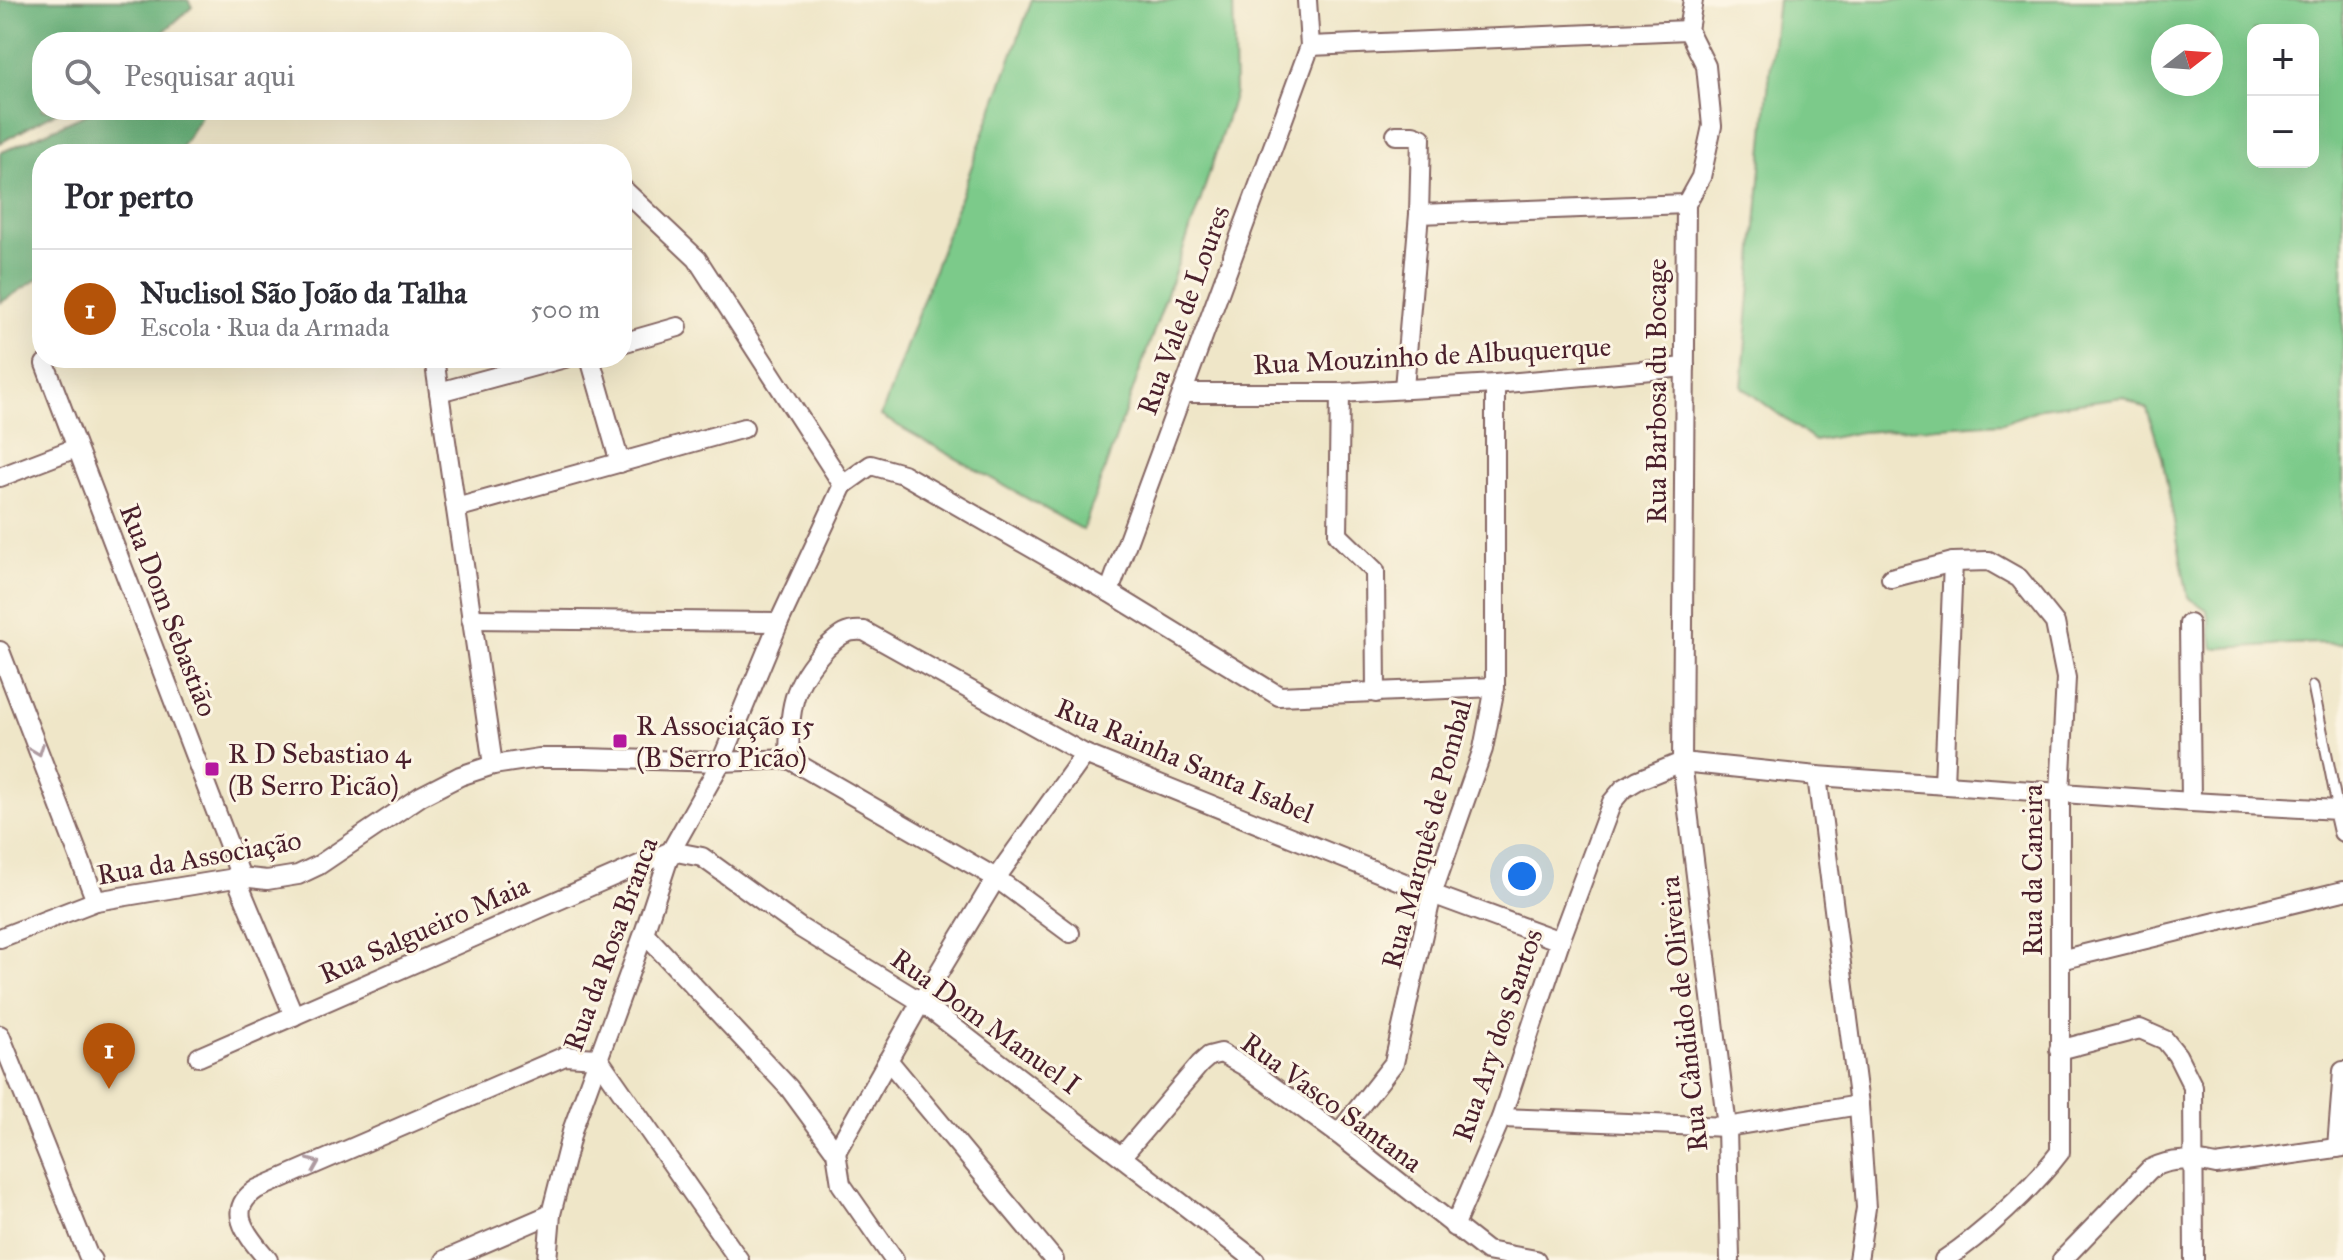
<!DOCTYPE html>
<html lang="pt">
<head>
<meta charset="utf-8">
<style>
	body { margin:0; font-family:"IM FELL Great Primer",serif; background:#f2f2f3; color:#2b2b33 }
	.controls { position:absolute; right:24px; top:24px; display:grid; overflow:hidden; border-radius:16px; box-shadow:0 8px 32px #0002 }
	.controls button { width:72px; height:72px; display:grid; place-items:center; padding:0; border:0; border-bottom:2px solid #e1e1e2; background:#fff; color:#2b2b33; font:40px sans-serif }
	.compass { position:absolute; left:2151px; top:24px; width:72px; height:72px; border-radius:50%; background:#fff; box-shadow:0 8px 32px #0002; rotate:73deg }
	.you { position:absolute; left:1522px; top:876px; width:28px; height:28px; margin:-20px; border:6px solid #fff; border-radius:50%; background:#1a73e8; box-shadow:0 0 0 12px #1a73e833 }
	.badge { display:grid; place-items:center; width:52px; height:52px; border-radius:50%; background:#b45309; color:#fff; font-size:26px; font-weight:700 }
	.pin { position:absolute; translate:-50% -66px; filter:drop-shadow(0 2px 4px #0008) }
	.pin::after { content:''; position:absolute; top:42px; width:28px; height:24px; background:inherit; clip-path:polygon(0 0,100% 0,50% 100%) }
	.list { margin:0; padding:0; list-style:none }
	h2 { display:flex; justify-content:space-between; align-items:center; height:104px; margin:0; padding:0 32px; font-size:34px }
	h2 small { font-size:26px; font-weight:400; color:#7c7c81 }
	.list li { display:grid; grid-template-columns:52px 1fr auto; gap:24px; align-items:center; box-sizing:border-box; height:120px; padding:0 32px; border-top:2px solid #e1e1e2 }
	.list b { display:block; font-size:30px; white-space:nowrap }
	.list p { margin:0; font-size:26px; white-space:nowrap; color:#7c7c81 }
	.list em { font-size:26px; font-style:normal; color:#7c7c81 }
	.icon { flex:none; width:44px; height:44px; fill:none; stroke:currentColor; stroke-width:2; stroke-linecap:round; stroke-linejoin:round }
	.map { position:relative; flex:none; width:2343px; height:1260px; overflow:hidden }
	.search { position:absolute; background:#fff; box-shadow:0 8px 32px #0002; left:32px; top:32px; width:600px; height:88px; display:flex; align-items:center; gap:20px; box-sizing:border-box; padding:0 28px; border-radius:32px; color:#7c7c81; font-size:30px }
	.panel { position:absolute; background:#fff; box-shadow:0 8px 32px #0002; left:32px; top:144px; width:600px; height:224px; border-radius:32px }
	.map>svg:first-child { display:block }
	.green { fill:#7bca8a; stroke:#62745a; stroke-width:2; fill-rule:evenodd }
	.forest { fill:#64ae76; stroke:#576650; stroke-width:2 }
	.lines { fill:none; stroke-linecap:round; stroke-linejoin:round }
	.lane-casing { stroke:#846562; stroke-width:13 }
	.street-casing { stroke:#846562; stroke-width:22 }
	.lane { stroke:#fff; stroke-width:9 }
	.street { stroke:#fff; stroke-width:18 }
	.oneway { stroke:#ae9aa0 }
	.poi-dot { fill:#b5179e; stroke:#fcf5e5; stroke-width:3 }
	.labels { text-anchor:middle; stroke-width:6; stroke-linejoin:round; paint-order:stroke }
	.street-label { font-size:28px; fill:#4a1f2b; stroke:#fcf5e5 }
	.poi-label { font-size:28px; fill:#4a1f2b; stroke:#fcf5e5; text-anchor:start }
</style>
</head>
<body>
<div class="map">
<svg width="2343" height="1260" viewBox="0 0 2343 1260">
	<rect width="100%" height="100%" fill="#fcf5e5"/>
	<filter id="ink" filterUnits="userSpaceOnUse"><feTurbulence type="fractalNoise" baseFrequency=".0125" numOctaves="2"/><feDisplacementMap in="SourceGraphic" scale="16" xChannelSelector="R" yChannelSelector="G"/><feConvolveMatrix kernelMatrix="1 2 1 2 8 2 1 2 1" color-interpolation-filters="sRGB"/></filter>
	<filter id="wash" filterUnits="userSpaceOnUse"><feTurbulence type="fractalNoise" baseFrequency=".006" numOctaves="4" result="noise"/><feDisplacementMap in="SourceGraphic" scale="32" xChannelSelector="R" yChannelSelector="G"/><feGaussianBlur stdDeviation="1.8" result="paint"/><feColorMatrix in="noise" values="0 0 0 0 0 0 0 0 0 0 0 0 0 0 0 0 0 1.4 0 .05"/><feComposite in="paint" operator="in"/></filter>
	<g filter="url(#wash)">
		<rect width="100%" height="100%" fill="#efe6c8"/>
		<!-- green -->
		<g class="green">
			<polygon points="1032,0 1233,0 1235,93 1201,199 1083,530 881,416"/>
			<path d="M 1778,0 L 2343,0 L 2343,644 C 2300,641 2257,647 2213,648 L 2207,610 L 2188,597 L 2162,457 L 2147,409 L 2122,397 L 2042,408 L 2003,423 L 1861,432 L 1815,441 L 1742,387 L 1767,99 ZM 2253,30 L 2313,30 L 2313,162 L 2253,162 ZM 2163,36 L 2211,36 L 2211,84 L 2163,84 Z"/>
		</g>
		<!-- forest -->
		<g class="forest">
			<polygon points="0,0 188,0 192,7 152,42 42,42 42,110 60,110 0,143"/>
			<polygon points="96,110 201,110 200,118 177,154 42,154 42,276 0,303 0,153"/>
		</g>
	</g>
	<g filter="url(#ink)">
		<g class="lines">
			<!-- lane casing -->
			<g class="lane-casing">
				<polyline id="lane" points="2313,686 2338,810"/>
			</g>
			<!-- street casing -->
			<g class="street-casing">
				<g id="street">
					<polyline points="1688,30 1706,66 1712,126 1701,177 1686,204 1682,762 1727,1127 1730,1260"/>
					<polyline points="1688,30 1693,0"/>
					<polyline points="1310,46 1688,30"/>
					<polyline points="1396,135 1413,135 1421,138 1419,214 1404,388"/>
					<polyline points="622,188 697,259 843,485"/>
					<polyline points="1419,214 1686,204"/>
					<polyline points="622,343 678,327"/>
					<polyline points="434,358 493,765"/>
					<polyline points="590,358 620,463"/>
					<polyline points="45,364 241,877"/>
					<polyline points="439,392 565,358"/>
					<polyline points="1182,393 1340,393 1495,384 1685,367"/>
					<polyline points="1340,393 1338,535 1375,571 1376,693"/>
					<polyline points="0,477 76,448"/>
					<polyline points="843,485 871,465 903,474 1109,592 1279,696 1495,687"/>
					<polyline points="456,508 744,428"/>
					<path d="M 1891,578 L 1953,562 L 1989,561 L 2019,578 L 2055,623 L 2066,678 L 2060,793 L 2060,1152 C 2032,1189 1983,1234 1944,1260"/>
					<polyline points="1109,592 1310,46 1307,0"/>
					<polyline points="471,619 779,622"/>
					<polyline points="2189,624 2191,802"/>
					<polyline points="0,651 96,901"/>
					<path d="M 789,759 C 790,709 790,686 826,648 C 839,636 846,629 864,631 L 1085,754 L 1432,894 L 1560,941"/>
					<polyline points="1817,776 1859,1105 1866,1208 1858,1260"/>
					<polyline points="1944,784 1953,562"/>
					<polyline points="236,878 294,1016"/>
					<polyline points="644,933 789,1088 836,1152 841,1184 894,1260"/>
					<polyline points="0,938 96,901 241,877 267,880 298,875 319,865 421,796 460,776 493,765 539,758 584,758 721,762 789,759 996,878 1070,933"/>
					<polyline points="2060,960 2343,891"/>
					<polyline points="0,1035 88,1255 92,1260"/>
					<polyline points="2059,1050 2140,1029 2165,1040 2177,1055 2193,1087 2194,1260"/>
					<polyline points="199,1057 671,851 702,857 799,927 921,1002 1255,1260"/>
					<polyline points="888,1060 1054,1260"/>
					<polyline points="1501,1118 1727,1127 1859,1105"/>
					<polyline points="1338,1134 1394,1063 1432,894 1483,749 1495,687 1495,384"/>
					<polyline points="2337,1148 2343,1071"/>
					<polyline points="836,1152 921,1002 996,878 1085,754"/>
					<polyline points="1122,1156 1200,1064 1209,1056 1221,1053 1246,1067 1338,1134 1487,1251 1536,1260"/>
					<polyline points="1454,1227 1501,1118 1560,941 1612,802 1623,789 1638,780 1682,762 1817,776 2191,802 2338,810 2343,832"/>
					<path d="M 268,1260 C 249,1237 223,1211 257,1189 L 565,1056 L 598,1058 L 739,1260"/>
					<polyline points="445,1260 551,1214"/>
					<polyline points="547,1260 551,1214 573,1128 644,933 671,851 721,762 779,622 843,485"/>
					<path d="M 2062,1260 L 2150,1169 C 2173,1157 2191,1160 2216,1165 L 2343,1147"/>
				</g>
			</g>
			<!-- lane -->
			<use href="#lane" class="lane"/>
			<!-- street -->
			<use href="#street" class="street"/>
		</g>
		<!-- one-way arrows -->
		<defs><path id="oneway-chevron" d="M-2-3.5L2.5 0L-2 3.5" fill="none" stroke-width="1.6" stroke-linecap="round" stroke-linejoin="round" transform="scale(2)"/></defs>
		<g class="oneway">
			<use href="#oneway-chevron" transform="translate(38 750) rotate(69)"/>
			<use href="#oneway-chevron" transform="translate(314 1164) rotate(-23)"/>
		</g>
	</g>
	<!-- markers -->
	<g class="poi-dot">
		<rect x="612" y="733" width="16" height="16" rx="4"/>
		<rect x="204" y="761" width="16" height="16" rx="4"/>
	</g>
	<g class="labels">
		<!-- street labels -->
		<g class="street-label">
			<text transform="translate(1183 310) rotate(-70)" y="10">Rua Vale de Loures</text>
			<text transform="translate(1432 355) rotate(-3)" y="10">Rua Mouzinho de Albuquerque</text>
			<text transform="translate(1656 391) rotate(-90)" y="10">Rua Barbosa du Bocage</text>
			<text transform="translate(169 610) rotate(69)" y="10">Rua Dom Sebastião</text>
			<text transform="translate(1185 760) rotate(23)" y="10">Rua Rainha Santa Isabel</text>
			<text transform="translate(1426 834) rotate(-75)" y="10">Rua Marquês de Pombal</text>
			<text transform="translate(199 857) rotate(-10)" y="10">Rua da Associação</text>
			<text transform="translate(2032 870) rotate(-90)" y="10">Rua da Caneira</text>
			<text transform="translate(424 929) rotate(-24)" y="10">Rua Salgueiro Maia</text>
			<text transform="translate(610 944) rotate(-70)" y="10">Rua da Rosa Branca</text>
			<text transform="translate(1683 1014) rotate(-96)" y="10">Rua Cândido de Oliveira</text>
			<text transform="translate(986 1021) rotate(36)" y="10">Rua Dom Manuel I</text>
			<text transform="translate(1497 1035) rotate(-71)" y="10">Rua Ary dos Santos</text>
			<text transform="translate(1332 1102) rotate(36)" y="10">Rua Vasco Santana</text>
		</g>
		<!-- poi labels -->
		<g class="poi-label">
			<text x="636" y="735">R Associação 15<tspan x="636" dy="32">(B Serro Picão)</tspan></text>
			<text x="228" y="763">R D Sebastiao 4<tspan x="228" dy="32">(B Serro Picão)</tspan></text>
		</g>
	</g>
</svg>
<div class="controls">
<button>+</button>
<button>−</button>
</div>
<svg class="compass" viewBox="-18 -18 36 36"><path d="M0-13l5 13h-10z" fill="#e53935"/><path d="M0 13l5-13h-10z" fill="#7c7c81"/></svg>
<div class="you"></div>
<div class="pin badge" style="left:109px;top:1089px">1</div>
<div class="search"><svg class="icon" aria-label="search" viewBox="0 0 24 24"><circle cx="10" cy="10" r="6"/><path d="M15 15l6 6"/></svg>Pesquisar aqui</div>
<section class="panel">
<h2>Por perto<small></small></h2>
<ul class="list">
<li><span class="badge">1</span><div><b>Nuclisol São João da Talha</b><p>Escola · Rua da Armada</p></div><em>500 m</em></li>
</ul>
</section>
</div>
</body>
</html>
